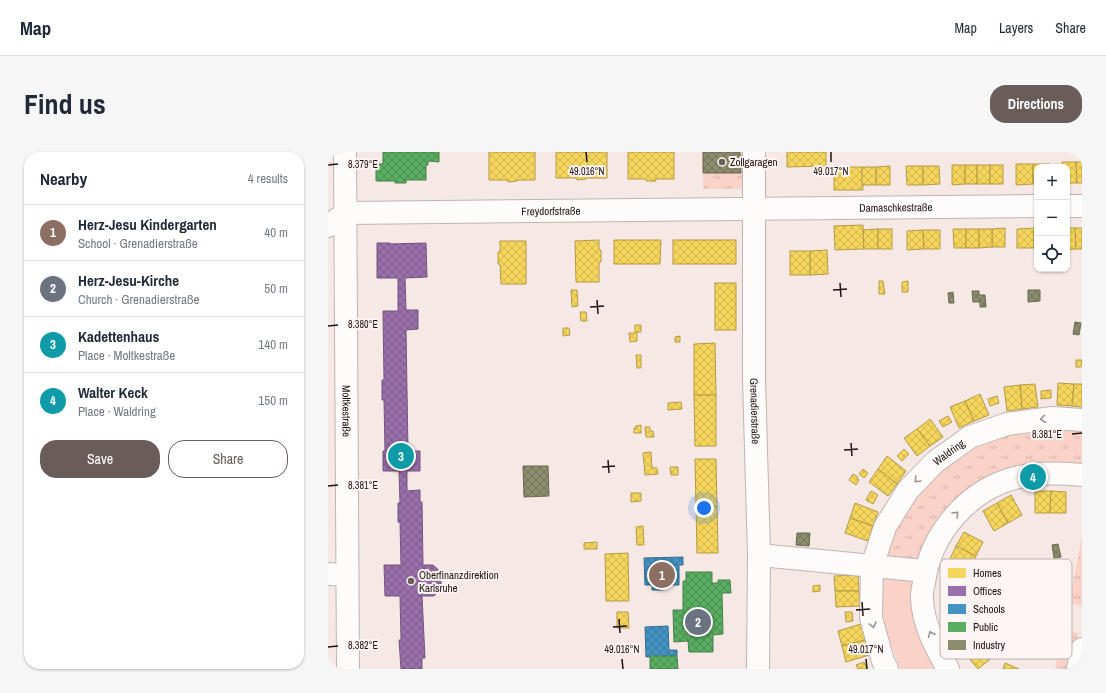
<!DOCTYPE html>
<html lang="en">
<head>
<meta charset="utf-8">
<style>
	body { margin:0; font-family:"Archivo Narrow",sans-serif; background:#f6f6f7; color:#1f2937 }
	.controls { position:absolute; right:12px; top:12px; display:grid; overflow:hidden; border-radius:8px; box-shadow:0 1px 3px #0004 }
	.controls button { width:36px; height:36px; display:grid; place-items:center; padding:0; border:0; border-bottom:1px solid #e0e1e3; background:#fff; color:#1f2937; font:20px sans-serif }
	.you { position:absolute; left:376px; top:356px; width:14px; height:14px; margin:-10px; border:3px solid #fff; border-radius:50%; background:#1a73e8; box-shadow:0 0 0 6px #1a73e833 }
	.badge { display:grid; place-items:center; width:26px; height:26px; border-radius:50%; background:#6a5d59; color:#fff; font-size:13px; font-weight:700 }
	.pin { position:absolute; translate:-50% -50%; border:2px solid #fff; box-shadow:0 1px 4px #0006 }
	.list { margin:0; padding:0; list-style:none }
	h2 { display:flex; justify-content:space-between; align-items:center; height:52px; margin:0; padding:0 16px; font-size:17px }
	h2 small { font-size:13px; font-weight:400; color:#747a83 }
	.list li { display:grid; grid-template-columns:26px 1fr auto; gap:12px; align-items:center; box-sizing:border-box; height:56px; padding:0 16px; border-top:1px solid #e0e1e3 }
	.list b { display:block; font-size:15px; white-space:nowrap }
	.list p { margin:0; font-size:13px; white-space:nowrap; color:#747a83 }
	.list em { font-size:13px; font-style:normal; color:#747a83 }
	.actions { display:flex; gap:8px; padding:12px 16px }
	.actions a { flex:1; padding:9px 0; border:1px solid #6a5d59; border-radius:16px; text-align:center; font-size:14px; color:#6a5d59 }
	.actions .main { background:#6a5d59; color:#fff }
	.icon { flex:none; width:22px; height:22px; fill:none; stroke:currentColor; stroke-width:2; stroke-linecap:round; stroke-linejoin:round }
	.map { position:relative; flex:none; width:754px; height:517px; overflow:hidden; border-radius:16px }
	header { display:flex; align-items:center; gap:24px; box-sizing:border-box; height:56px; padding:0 20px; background:#fff; border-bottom:1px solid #e0e1e3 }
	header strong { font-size:19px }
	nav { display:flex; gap:22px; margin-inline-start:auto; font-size:14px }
	.intro { display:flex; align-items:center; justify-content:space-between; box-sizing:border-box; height:96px; padding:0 24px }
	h1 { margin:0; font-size:28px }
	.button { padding:10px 18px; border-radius:16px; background:#6a5d59; color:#fff; font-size:14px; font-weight:700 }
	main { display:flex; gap:24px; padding:0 24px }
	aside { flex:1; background:#fff; border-radius:16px; box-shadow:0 1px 3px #0004 }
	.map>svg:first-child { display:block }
	.grass { fill:url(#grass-tufts) }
	.green { fill:#fad2c8 }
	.homes { fill:url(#homes-cross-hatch); stroke:#b59a45 }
	.offices { fill:url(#offices-cross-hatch); stroke:#74547c }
	.schools { fill:url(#schools-cross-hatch); stroke:#386c8d }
	.public { fill:url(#public-cross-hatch); stroke:#487f48 }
	.industry { fill:url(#industry-cross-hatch); stroke:#6b6751 }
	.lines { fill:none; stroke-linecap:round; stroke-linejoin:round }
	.minor-casing { stroke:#c0b3b0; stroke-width:24 }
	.major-casing { stroke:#c0b3b0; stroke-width:24 }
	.minor { stroke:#fefcfb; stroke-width:22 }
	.major { stroke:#fefcfb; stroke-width:22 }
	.oneway { stroke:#999290 }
	.ticks { fill:none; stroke:#1e110e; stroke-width:1.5 }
	.poi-dot { fill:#6a5d59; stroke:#fef6f4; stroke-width:1.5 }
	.labels { text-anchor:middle; stroke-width:4; stroke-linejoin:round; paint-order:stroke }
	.poi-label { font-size:11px; fill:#1e110e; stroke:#fef6f4; text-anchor:start }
	.street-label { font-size:11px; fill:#1e110e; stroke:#fef6f4 }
	.key { fill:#fef6f4; stroke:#bbb1af; stroke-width:1 }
	.key-label { font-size:11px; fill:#1e110e }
	.ticks-label { font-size:10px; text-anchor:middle; fill:#1e110e; stroke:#fef6f4; stroke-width:4; stroke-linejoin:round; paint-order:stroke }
</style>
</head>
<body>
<header>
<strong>Map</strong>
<nav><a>Map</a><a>Layers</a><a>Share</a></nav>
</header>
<div class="intro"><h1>Find us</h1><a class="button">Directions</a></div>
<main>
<aside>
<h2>Nearby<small>4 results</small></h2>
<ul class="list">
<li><span class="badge" style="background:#8d6e63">1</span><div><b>Herz-Jesu Kindergarten</b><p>School · Grenadierstraße</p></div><em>40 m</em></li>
<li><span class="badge" style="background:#6b7280">2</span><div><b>Herz-Jesu-Kirche</b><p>Church · Grenadierstraße</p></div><em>50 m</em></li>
<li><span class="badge" style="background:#0f9aa8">3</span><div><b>Kadettenhaus</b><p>Place · Moltkestraße</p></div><em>140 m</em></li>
<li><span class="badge" style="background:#0f9aa8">4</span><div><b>Walter Keck</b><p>Place · Waldring</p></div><em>150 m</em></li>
</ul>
<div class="actions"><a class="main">Save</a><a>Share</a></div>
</aside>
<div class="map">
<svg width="754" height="517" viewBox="0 0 754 517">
	<defs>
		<pattern id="grass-tufts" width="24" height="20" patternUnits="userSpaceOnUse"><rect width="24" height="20" fill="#fad2c8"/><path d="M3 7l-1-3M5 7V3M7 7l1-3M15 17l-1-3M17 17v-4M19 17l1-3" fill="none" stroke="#d6b3ab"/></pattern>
		<pattern id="homes-cross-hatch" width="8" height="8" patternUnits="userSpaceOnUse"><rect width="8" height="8" fill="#f6d55c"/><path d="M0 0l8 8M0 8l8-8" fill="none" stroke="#d2b64f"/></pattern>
		<pattern id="offices-cross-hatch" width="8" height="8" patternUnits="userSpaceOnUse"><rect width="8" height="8" fill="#9970ab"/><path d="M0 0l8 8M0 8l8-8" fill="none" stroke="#7c5b8a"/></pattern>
		<pattern id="schools-cross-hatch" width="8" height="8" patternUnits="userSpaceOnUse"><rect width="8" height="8" fill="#4393c3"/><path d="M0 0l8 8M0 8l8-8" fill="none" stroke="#37779d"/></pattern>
		<pattern id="public-cross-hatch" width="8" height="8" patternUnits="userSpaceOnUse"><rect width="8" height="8" fill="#5aae61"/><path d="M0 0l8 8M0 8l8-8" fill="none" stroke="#4a8c4e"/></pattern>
		<pattern id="industry-cross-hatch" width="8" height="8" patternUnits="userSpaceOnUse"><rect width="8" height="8" fill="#8c8c6e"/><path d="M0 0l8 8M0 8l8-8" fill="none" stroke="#727159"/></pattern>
	</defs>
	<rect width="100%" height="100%" fill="#f6e9e5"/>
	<!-- grass -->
	<g class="grass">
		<polygon points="412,0 418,0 418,37 375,37 375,21 412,21"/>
		<polygon points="722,275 754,279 754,315 680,319 592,411 552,409 565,376 588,343 613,316 648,292 685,280"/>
		<polygon points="754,384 754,454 741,451"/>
		<polygon points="735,478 750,481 743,517 727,517"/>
	</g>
	<!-- green -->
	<polygon class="green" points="587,420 612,517 572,517 556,473 553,421"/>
	<!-- homes -->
	<g class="homes">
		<polygon points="161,0 207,0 207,28 189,28 189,29 180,30 180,28 161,28"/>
		<polygon points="228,0 279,0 279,26 258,26 258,27 249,28 249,26 228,26"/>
		<polygon points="300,0 346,0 346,27 327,27 328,29 318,29 318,27 300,27"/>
		<polygon points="459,0 498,0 498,14 459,15"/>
		<polygon points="734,10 748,10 749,31 739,31 739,15 734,15"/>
		<polygon points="748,10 754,10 754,31 749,31"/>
		<polygon points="688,12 705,12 705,32 688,33"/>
		<polygon points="705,12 722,12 722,15 709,15 709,32 705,32"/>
		<polygon points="624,13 637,13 637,32 624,33"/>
		<rect x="637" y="13" width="12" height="19"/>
		<rect x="649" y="13" width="13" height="19"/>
		<rect x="662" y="13" width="13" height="19"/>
		<polygon points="562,14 562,33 548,33 548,15"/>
		<polygon points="578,14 595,14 595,33 579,33"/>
		<polygon points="595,14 611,14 612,32 595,33"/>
		<polygon points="506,15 534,15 535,38 506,38"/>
		<rect x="534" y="15" width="14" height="18"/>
		<polygon points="535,73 536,97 507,98 506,74"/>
		<polygon points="677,76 677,95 664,95 664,77"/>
		<polygon points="706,76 706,96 689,96 689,77"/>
		<polygon points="706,76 709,76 709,95 706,96"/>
		<polygon points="739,76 747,76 748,97 739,98"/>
		<polygon points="747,76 754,76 754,97 748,97"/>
		<polygon points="550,77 550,97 536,97 535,78"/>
		<rect x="550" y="77" width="14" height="20"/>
		<polygon points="625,77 638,77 638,96 626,96"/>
		<rect x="638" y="77" width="13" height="19"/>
		<polygon points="651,77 664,77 664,95 651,96"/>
		<polygon points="595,78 596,97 579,98 579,79"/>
		<polygon points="595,78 612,78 612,97 596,97"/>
		<polygon points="271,88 271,98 273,98 273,110 271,110 271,130 248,130 247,89"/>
		<polygon points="286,88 333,88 332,112 286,112"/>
		<rect x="345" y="88" width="63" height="24"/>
		<polygon points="172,89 198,89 198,132 173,132 172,112 170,112 170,100 172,100"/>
		<polygon points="499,98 500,122 482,123 482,99"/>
		<rect x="462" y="99" width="20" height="24"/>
		<polygon points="551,129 555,129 557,142 551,142"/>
		<polygon points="580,129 580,140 574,140 574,130"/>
		<rect x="387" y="131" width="21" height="47"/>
		<polygon points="243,138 249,138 250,154 244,155"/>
		<polygon points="252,160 258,160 259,169 253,169"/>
		<polygon points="307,173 313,173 313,180 309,180 309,189 302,190 301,181 307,181"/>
		<polygon points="235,176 241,176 242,183 235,184"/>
		<polygon points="352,184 352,190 347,190 347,185"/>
		<polygon points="387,191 388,243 366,243 366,192"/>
		<polygon points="308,203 313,203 313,216 309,216"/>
		<polygon points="748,208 754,208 753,215 748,215"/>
		<polygon points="730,231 746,232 744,254 729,253"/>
		<polygon points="707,232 710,255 694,257 692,233"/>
		<polygon points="746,232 754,232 754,255 744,254"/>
		<polygon points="692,233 694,257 679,259 676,235"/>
		<polygon points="723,238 723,246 713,247 713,239"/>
		<polygon points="652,242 661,263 646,269 637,249"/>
		<polygon points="366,243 388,243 388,294 367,294"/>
		<polygon points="669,244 671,251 662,254 660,247"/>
		<polygon points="637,249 646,269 631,276 622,255"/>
		<polygon points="353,250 354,257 340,258 340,251"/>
		<polygon points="620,264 624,270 615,275 611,269"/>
		<polygon points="602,267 615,285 602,294 589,277"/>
		<polygon points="313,273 313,281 306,281 306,276 308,276 308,274"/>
		<polygon points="317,275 322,275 322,279 325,279 326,285 318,285"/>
		<polygon points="589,277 602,294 589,304 576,286"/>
		<polygon points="576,297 581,302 574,309 569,304"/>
		<polygon points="323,300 324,316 329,316 330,322 317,323 315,301"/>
		<polygon points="559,304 578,319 569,332 550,317"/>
		<polygon points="367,307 388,307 389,354 368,354"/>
		<polygon points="342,315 350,315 350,323 343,323"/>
		<polygon points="535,317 540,321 536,326 531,322"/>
		<polygon points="550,317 569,332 560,344 541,330"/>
		<polygon points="525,322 530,325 529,327 531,328 528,333 521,328"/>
		<polygon points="543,339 550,343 545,352 538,348"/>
		<polygon points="707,339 723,339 722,361 707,361"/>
		<polygon points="723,339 738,340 738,361 722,361"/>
		<polygon points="303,341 313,341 313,349 303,350"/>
		<polygon points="683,343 694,363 680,371 669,351"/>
		<polygon points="527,351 550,360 545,374 522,366"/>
		<polygon points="669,351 680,371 666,379 655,359"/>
		<polygon points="368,354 389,354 390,401 369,401"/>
		<polygon points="522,366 545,374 540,389 517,381"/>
		<polygon points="315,374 316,393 309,393 308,375"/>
		<polygon points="636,380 655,390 648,404 628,394"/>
		<polygon points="269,390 269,397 256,397 256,391"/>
		<polygon points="628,394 648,404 641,419 621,409"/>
		<polygon points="300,401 301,449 278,449 277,402"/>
		<polygon points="530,423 531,439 507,439 506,424"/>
		<polygon points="492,433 492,439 485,440 485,434"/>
		<polygon points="507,439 531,439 532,454 508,455"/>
		<polygon points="289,460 300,460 301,476 289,476"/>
		<polygon points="517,460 524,460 525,469 518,470"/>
		<polygon points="533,472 537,488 514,494 510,479"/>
		<polygon points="537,488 541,503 518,510 514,494"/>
		<polygon points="656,490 667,503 650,517 639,504"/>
		<polygon points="536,510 539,517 530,517 528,513"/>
		<polygon points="677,511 691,517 675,517"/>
	</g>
	<!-- offices -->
	<polygon class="offices" points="49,91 62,91 62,92 98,91 99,125 77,126 78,158 90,158 90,177 78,178 80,299 92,299 92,319 79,319 79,339 92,338 92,350 94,350 95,413 105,413 113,420 113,436 106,444 94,444 97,506 94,506 94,517 73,517 71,488 73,488 72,444 57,444 56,413 73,413 72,370 70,370 70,351 72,351 71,319 55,319 55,299 57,299 56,248 54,248 54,228 56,228 55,159 70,159 70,126 49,126"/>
	<!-- schools -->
	<g class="schools">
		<polygon points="355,405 355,413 351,413 351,433 335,433 335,438 324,438 324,433 317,433 316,406"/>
		<polygon points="340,474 341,498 349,498 349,504 318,505 317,475"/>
	</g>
	<!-- public -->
	<g class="public">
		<polygon points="55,0 111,0 111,10 100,9 100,13 98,13 98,28 78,28 78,31 67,31 67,29 48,29 48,12 55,12"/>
		<polygon points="358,420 384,420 384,431 390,431 390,428 402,428 403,441 394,441 395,482 385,483 385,500 361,500 360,489 346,490 345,458 355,458 355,429 358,429"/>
		<polygon points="322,504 349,504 350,517 322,517"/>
	</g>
	<!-- industry -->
	<g class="industry">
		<polygon points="375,0 412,0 413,21 375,21"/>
		<polygon points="700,138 712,138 712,149 700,150"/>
		<polygon points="644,139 651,139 651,143 657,143 658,155 652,155 652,150 645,150"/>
		<polygon points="625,140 626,151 621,151 620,141"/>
		<polygon points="747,170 753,171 751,183 745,182"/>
		<polygon points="195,314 220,314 221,344 196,345"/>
		<polygon points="469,381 482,381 481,394 468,393"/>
		<polygon points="730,392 733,405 726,406 724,393"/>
	</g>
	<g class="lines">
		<!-- minor casing -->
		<g class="minor-casing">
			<g id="minor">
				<path id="s1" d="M 426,0 L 426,227 L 431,403 L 430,517"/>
				<polyline points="739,54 754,54"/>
				<path id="s2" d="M 0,74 L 18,61 L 709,54"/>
				<polyline points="431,403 597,419"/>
				<polyline points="0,422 19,423"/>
				<path id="s3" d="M 559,517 L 555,509 L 543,466 L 544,414 L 557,375 L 580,338 L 607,310 L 642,285 L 679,272 L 724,266 L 754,268"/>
				<path d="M 620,517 C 608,496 595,472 594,447 C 593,442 595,436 596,431 C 602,382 641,336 691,325 C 711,320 733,321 754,323"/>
				<polyline points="750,517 754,497"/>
			</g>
		</g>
		<!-- major casing -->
		<g class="major-casing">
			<g id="major">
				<path id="s4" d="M 17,0 L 20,517"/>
			</g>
		</g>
		<!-- minor -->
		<use href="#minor" class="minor"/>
		<!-- major -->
		<use href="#major" class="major"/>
	</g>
	<!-- one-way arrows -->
	<defs><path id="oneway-chevron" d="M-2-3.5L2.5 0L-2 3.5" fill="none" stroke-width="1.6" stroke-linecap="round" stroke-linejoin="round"/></defs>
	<g class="oneway">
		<use href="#oneway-chevron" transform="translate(715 267) rotate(173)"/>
		<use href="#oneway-chevron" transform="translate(589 328) rotate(133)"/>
		<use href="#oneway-chevron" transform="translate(628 362) rotate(-47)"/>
		<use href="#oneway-chevron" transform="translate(545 473) rotate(75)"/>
		<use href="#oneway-chevron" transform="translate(603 482) rotate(-113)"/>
	</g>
	<!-- ticks -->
	<path class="ticks" d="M 258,0 L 259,10M 503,0 L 503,10M 0,13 L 10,12M 512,131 L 513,145M 505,138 L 519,137M 269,148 L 270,162M 262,155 L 276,154M 0,174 L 10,173M 744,282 L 754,281M 523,291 L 524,304M 516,298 L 530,297M 280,308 L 281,321M 274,315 L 287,314M 0,334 L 10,333M 534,450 L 535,464M 528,458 L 542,457M 291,467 L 292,481M 285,475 L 299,474M 0,495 L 10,494M 294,507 L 295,517M 538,507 L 539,517"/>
	<!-- markers -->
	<g class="poi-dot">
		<circle cx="394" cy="10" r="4"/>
		<circle cx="83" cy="429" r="4"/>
	</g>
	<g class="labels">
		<!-- poi labels -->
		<g class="poi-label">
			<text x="402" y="14">Zollgaragen</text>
			<text x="91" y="427">Oberfinanzdirektion<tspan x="91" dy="13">Karlsruhe</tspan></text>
		</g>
		<!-- street labels -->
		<g class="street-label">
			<text dy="4" stroke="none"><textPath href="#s2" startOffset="572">Damaschkestraße</textPath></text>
			<text dy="4" stroke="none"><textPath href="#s2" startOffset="227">Freydorfstraße</textPath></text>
			<text dy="4" stroke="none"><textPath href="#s4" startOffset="259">Moltkestraße</textPath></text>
			<text dy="4" stroke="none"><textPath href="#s1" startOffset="259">Grenadierstraße</textPath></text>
			<text dy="4" stroke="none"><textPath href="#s3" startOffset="246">Waldring</textPath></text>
		</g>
	</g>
	<!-- legend -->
	<rect x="612" y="407" width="132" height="100" rx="6" class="key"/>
	<rect x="620" y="416" width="18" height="10" fill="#f6d55c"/>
	<rect x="620" y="434" width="18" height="10" fill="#9970ab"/>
	<rect x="620" y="452" width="18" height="10" fill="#4393c3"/>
	<rect x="620" y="470" width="18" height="10" fill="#5aae61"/>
	<rect x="620" y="488" width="18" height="10" fill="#8c8c6e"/>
	<g class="key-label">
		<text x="645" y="425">Homes</text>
		<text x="645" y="443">Offices</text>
		<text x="645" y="461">Schools</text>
		<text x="645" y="479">Public</text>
		<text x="645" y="497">Industry</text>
	</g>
	<g class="ticks-label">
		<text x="35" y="16">8.379°E</text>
		<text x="259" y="23">49.016°N</text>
		<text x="503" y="23">49.017°N</text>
		<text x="35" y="176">8.380°E</text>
		<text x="719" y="286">8.381°E</text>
		<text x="35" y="337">8.381°E</text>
		<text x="35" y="497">8.382°E</text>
		<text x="294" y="501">49.016°N</text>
		<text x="538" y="501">49.017°N</text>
	</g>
</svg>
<div class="controls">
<button>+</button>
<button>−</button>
<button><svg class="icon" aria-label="locate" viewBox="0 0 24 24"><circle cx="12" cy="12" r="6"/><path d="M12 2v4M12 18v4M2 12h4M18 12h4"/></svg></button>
</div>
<div class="you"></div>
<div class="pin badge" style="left:334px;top:423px;background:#8d6e63">1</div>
<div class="pin badge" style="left:370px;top:470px;background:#6b7280">2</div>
<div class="pin badge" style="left:73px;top:304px;background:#0f9aa8">3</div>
<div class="pin badge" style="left:705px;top:325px;background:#0f9aa8">4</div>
</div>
</main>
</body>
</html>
